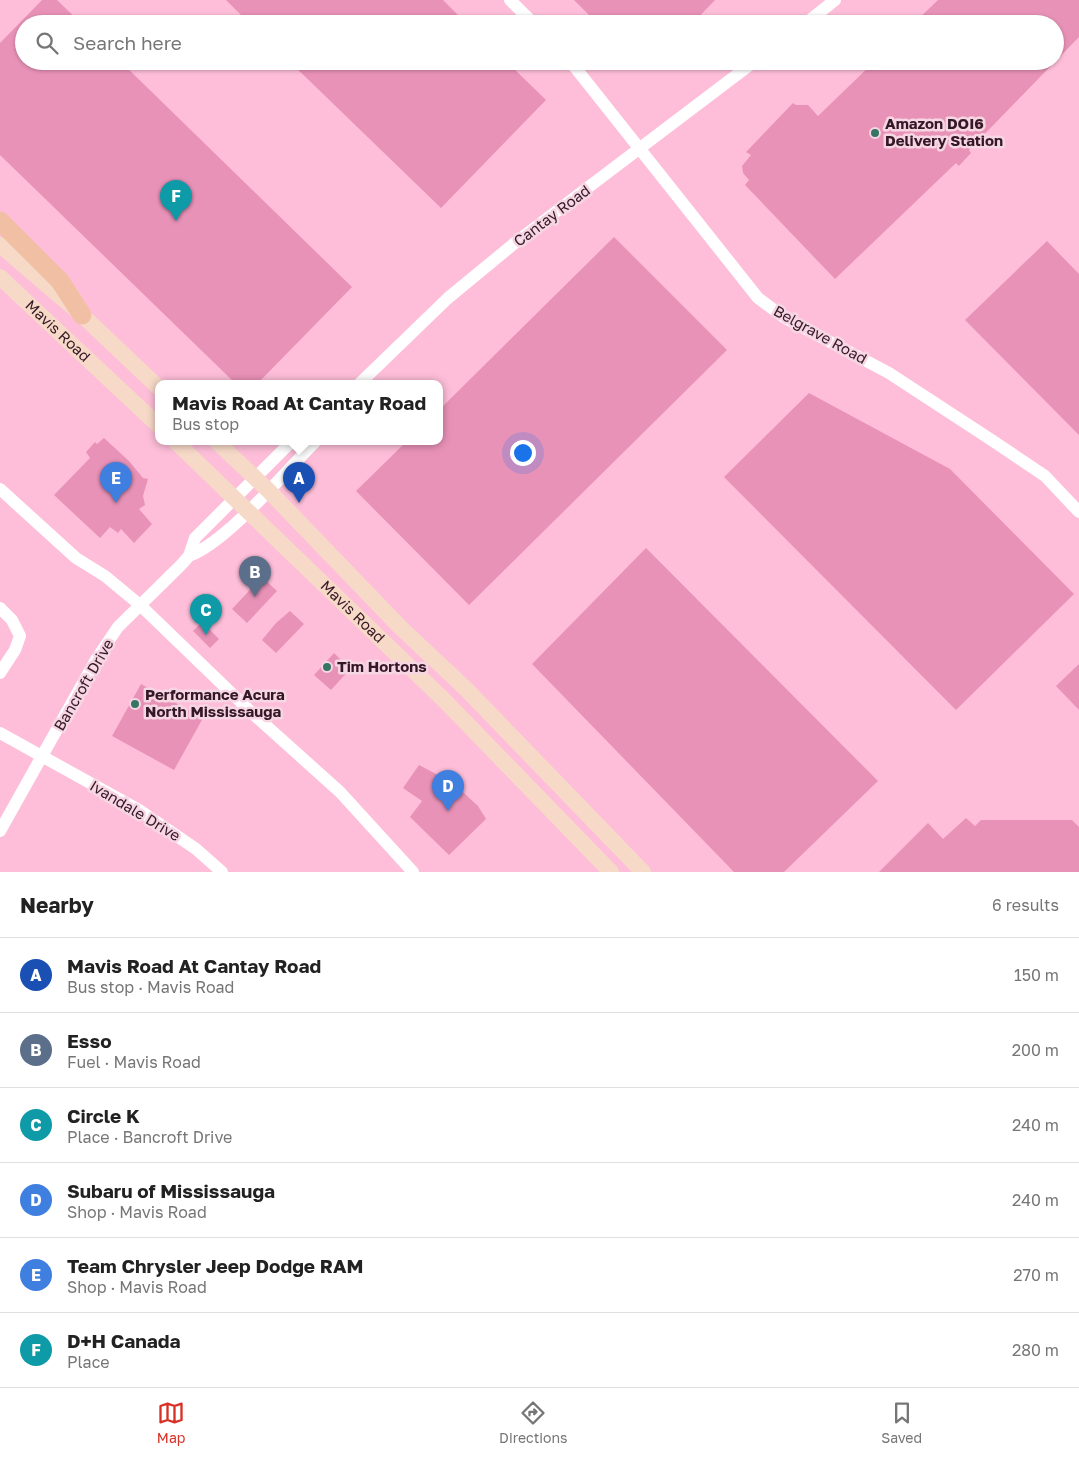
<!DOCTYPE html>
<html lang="en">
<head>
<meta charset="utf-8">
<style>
	body { margin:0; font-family:"Golos Text",sans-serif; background:#f6f6f6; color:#222 }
	.you { position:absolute; left:522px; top:452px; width:18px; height:18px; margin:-12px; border:4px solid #fff; border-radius:50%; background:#1a73e8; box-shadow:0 0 0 8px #1a73e833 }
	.badge { display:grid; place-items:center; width:32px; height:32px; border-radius:50%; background:#d93025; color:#fff; font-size:16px; font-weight:700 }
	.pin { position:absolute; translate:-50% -41px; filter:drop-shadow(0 1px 2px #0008) }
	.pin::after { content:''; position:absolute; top:26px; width:18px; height:15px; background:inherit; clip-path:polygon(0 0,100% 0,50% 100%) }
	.popup { position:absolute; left:155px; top:380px; width:288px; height:65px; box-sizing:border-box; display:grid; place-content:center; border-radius:10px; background:#fff; filter:drop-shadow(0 1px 4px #0005); font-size:16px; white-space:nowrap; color:#767676 }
	.popup b { font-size:19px; color:#222 }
	.popup::after { content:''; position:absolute; left:50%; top:100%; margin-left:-10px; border:10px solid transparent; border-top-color:#fff }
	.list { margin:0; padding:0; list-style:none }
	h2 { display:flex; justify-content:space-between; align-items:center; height:65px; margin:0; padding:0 20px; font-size:21px }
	h2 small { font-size:16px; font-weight:400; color:#767676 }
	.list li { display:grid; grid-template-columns:32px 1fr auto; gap:15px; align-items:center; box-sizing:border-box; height:75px; padding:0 20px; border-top:1px solid #e0e0e0 }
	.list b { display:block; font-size:19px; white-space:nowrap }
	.list p { margin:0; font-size:16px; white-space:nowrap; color:#767676 }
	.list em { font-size:16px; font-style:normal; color:#767676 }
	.icon { flex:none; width:28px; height:28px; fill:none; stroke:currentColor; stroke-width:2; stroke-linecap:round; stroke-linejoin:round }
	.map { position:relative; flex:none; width:1079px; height:872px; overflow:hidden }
	.search { position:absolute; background:#fff; box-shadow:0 1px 4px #0004; left:15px; right:15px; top:15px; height:55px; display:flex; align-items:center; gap:12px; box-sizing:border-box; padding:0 18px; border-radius:28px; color:#767676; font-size:19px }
	.sheet { height:515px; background:#fff }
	nav { display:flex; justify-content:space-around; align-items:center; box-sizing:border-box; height:70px; border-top:1px solid #e0e0e0; background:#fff; font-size:14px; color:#767676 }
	nav a { display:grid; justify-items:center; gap:2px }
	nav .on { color:#d93025 }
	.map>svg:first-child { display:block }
	.building { fill:#e992b8 }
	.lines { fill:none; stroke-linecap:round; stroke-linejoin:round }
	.minor { stroke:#fff; stroke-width:12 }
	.major { stroke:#f7d9c8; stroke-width:16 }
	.highway { stroke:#f1c0a4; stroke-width:19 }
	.poi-dot { fill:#367563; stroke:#f7d6e3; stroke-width:2 }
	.labels { text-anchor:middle; stroke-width:5; stroke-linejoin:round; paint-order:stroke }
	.poi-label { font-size:15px; font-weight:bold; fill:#351825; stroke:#f7d6e3; text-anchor:start }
	.street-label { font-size:15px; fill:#351825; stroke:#f7d6e3 }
</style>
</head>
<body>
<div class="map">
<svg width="1079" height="872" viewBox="0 0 1079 872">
	<rect width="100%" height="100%" fill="#febed9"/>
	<!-- building -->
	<g class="building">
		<polygon points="42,0 57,0 82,24 24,24 24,61 120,61 352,287 257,384 236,384 0,155 0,43"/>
		<polygon points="226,0 443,0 467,24 250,24"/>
		<polygon points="574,0 715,0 692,24 598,24"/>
		<polygon points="938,0 1079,0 1079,37 969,150 971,153 959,166 956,163 835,279 745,185 749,180 743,173 742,166 751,155 746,152 793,103 796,105 808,105 818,116 875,61 1055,61 1055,24 913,24"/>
		<polygon points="289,61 506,61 546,100 441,208"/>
		<polygon points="614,237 727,350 469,605 356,491 406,442 439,442 439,410"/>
		<polygon points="1047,241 1079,274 1079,435 965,320"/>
		<polygon points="809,393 950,469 1074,594 956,710 724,477"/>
		<polygon points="104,438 129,461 143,478 148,479 143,496 145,505 139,509 152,524 134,543 121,529 118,533 110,527 100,538 54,495 90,458 86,452 95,442 97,444"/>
		<polygon points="646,548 878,781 784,872 734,872 532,664"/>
		<polygon points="262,577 277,591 247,623 232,609"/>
		<polygon points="290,611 304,624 276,653 262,640 276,623"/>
		<polygon points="202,622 219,639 210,648 193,631"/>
		<polygon points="334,653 350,669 331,690 314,675"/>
		<polygon points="1079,664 1079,710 1056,686"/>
		<polygon points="141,684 203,718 174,770 112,736"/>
		<polygon points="419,765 438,775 440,774 454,780 452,782 478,806 486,819 449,855 410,817 422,801 403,788"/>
		<polygon points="966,818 975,826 981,820 1072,820 1079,827 1079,872 879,872 928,823 943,839"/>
	</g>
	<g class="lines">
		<!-- minor -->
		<g class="minor">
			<polyline points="510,0 534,24"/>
			<polyline points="805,24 835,0"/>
			<polyline points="570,61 758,298 785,318 889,373 990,439 1045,476 1079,512"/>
			<polyline points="359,384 448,298 516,242 755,61"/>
			<polyline points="0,489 76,558 105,576 140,605 252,713 340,792 413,872"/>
			<path d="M 189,556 C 228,541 284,473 315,442"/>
			<polyline points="0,608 12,620 20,636 15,650 0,673"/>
			<polyline points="0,733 139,810 196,849 222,872"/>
			<polyline points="0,831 97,658 118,627 181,565 189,556 195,538 291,442"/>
		</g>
		<!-- major -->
		<g class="major">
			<polyline points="0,245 82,315 159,388"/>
			<path id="s1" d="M 0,277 L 159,426"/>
			<path id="s2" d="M 176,442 L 444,700 L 611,872"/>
			<polyline points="217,442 268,490 401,628 465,688 643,872"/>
		</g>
		<!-- highway -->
		<polyline class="highway" points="0,221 60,281 82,315"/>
	</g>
	<!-- markers -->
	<g class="poi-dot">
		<circle cx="875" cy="133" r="5"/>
		<circle cx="327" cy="667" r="5"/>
		<circle cx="135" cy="704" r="5"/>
	</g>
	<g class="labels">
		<!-- poi labels -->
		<g class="poi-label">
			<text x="885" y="129">Amazon DOI6<tspan x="885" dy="17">Delivery Station</tspan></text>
			<text x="337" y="672">Tim Hortons</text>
			<text x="145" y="700">Performance Acura<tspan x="145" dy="17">North Mississauga</tspan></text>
		</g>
		<!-- street labels -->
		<g class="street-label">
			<text transform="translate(552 216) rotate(-37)" y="5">Cantay Road</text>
			<text dy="5" stroke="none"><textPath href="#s1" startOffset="79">Mavis Road</textPath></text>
			<text transform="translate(820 335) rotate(29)" y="5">Belgrave Road</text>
			<text dy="5" stroke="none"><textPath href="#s2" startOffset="245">Mavis Road</textPath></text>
			<text transform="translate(84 685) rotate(-60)" y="5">Bancroft Drive</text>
			<text transform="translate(135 811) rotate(31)" y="5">Ivandale Drive</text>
		</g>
	</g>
</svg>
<div class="you"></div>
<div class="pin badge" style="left:299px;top:503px;background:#1a4fb4">A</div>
<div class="popup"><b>Mavis Road At Cantay Road</b>Bus stop</div>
<div class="pin badge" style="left:255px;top:597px;background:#5c6f8a">B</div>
<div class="pin badge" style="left:206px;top:635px;background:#0f9aa8">C</div>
<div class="pin badge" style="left:448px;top:811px;background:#3f7fe0">D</div>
<div class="pin badge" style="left:116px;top:503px;background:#3f7fe0">E</div>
<div class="pin badge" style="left:176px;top:221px;background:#0f9aa8">F</div>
<div class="search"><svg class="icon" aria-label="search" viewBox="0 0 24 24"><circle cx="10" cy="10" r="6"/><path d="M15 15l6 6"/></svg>Search here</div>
</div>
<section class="sheet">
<h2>Nearby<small>6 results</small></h2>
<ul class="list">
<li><span class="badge" style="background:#1a4fb4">A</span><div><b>Mavis Road At Cantay Road</b><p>Bus stop · Mavis Road</p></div><em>150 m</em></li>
<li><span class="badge" style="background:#5c6f8a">B</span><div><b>Esso</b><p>Fuel · Mavis Road</p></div><em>200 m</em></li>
<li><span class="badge" style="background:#0f9aa8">C</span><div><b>Circle K</b><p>Place · Bancroft Drive</p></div><em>240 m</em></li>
<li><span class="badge" style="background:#3f7fe0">D</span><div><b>Subaru of Mississauga</b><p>Shop · Mavis Road</p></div><em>240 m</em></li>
<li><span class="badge" style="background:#3f7fe0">E</span><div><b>Team Chrysler Jeep Dodge RAM</b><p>Shop · Mavis Road</p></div><em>270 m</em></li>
<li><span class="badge" style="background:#0f9aa8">F</span><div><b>D+H Canada</b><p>Place</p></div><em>280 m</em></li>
</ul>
</section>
<nav>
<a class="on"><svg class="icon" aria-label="map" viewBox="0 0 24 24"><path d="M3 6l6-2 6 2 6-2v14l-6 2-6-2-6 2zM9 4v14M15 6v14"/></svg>Map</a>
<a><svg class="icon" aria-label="directions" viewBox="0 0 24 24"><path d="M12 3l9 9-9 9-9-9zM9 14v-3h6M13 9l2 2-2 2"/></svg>Directions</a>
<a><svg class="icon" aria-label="saved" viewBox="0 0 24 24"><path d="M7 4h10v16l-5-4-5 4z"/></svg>Saved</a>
</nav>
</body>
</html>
